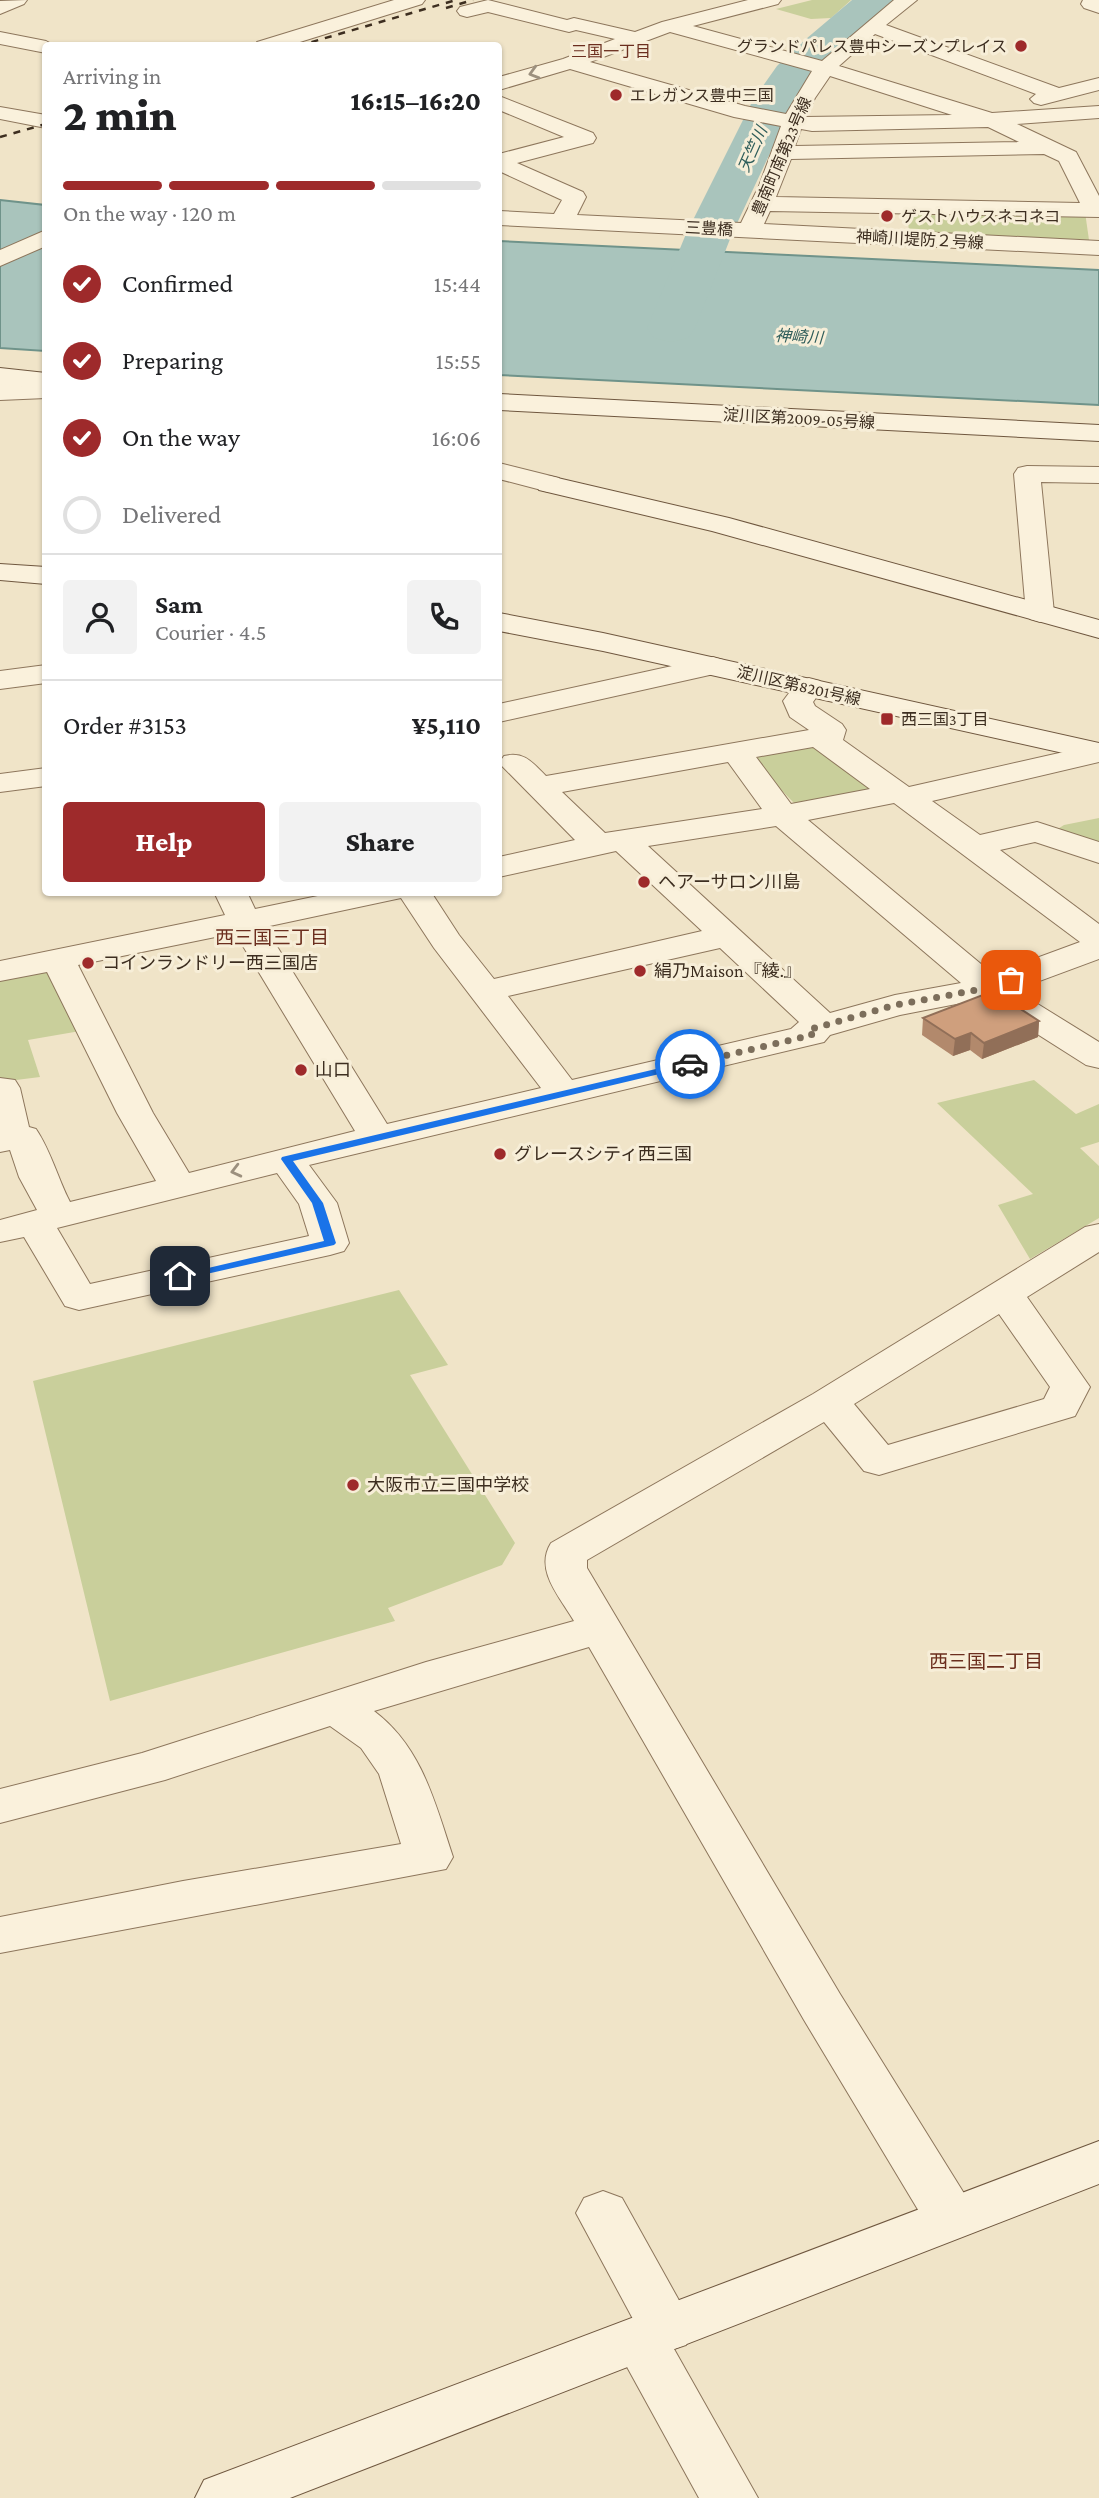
<!DOCTYPE html>
<html lang="en">
<head>
<meta charset="utf-8">
<style>
	:root { --surface:#fff; --page:#f2f2f2; --text:#202124; --muted:#757577; --line:#e0e0e0; --accent:#9e2a2b }
	body { margin:0; font-family:"Crimson Pro","Noto Sans JP",serif; background:var(--page); color:var(--text); height:100vh; display:flex; flex-direction:column; font-size:26px; white-space:nowrap }
	* { box-sizing:border-box; margin:0 }
	p { font-size:23px; color:var(--muted) }
	.icon { flex:none; width:38px; height:38px; fill:none; stroke:currentColor; stroke-width:2; stroke-linecap:round; stroke-linejoin:round }
	.map { position:relative; flex:1; overflow:hidden }
	.sheet { position:absolute; left:42px; top:42px; width:460px; height:854px; display:flex; flex-direction:column; background:var(--surface); border-radius:7px; box-shadow:0 2px 5px #0004 }
	.sheet>* { flex:none }
	.pin { position:absolute; display:grid; place-items:center; width:60px; height:60px; color:#fff; margin:-30px; border-radius:14px; box-shadow:0 4px 10px #0006 }
	.courier { position:absolute; display:grid; place-items:center; width:70px; height:70px; margin:-35px; border:5px solid #1a73e8; border-radius:50%; background:#fff; color:#222; box-shadow:0 2px 9px #0007 }
	.head em { font-style:normal; font-weight:800 }
	.head div { display:flex; flex-direction:column-reverse }
	.head { display:flex; align-items:center; justify-content:space-between; height:119px; padding:0 21px }
	h1 { font-size:46px; font-weight:800; line-height:52px }
	.bar { display:grid; grid-template-columns:repeat(4,1fr); gap:10px 7px; align-content:center; height:84px; padding:0 21px }
	.bar i { height:9px; border-radius:5px; background:var(--line) }
	.bar .current { background:var(--accent) }
	.bar p { grid-column:span 4 }
	.line { display:flex; align-items:center; gap:18px; padding:0 21px; border-top:2px solid var(--line) }
	.line div { flex:1 }
	.round { display:grid; place-items:center; flex:none; width:74px; height:74px; border-radius:7px; background:var(--page) }
	ol { padding:0 21px; list-style:none }
	li { display:flex; align-items:center; gap:21px; height:77px }
	li p { margin-inline-start:auto }
	li .icon { padding:7px; border-radius:50%; background:var(--accent); color:#fff; stroke-width:4 }
	li:last-child { color:var(--muted) }
	li i { width:38px; height:38px; border:4px solid var(--line); border-radius:50% }
	.button { display:flex; gap:14px; margin-top:auto; padding:14px 21px }
	.button a { flex:1; height:80px; border-radius:7px; background:var(--accent); color:#fff; font-size:28px; font-weight:800; line-height:80px; text-align:center }
	.button a+a { background:var(--page); color:var(--text) }
	.map>svg:first-child { display:block }
	.green { fill:#c9cf9b }
	.water { fill:#a9c4bc; stroke:#6f938a; stroke-width:2 }
	.lines { fill:none; stroke-linecap:round; stroke-linejoin:round }
	.river { fill:#a9c4bc; fill-rule:evenodd }
	.street-casing { stroke:#8d765c; stroke-width:2 }
	.secondary-casing { stroke:#6f573f; stroke-width:2 }
	.street { fill:#faf1dc; fill-rule:evenodd }
	.secondary { fill:#faf1dc; fill-rule:evenodd }
	.rail { stroke:#3d2e20; stroke-width:2.5; stroke-dasharray:7 7; stroke-linecap:butt }
	.wall { fill:#b2896c }
	.shaded-wall { fill:#916f58 }
	.building { fill:#cf9f7d; stroke:#916f58; stroke-width:2 }
	.oneway { stroke:#9c907e }
	.route { fill:#1a73e8 }
	.done { stroke:#7c6e5b; stroke-width:7; stroke-dasharray:0 12.6 }
	.poi-dot { fill:#9e2a2b; stroke:#f7eed8; stroke-width:2.5 }
	.labels { text-anchor:middle; stroke-width:6; stroke-linejoin:round; paint-order:stroke }
	.far-poi-label { font-size:16px; fill:#3d2e20; stroke:#f7eed8; text-anchor:start }
	.far-neighbourhood-label { font-size:16px; fill:#6b2e1e; stroke:#f7eed8 }
	.far-water-label { font-size:16px; font-style:italic; fill:#2f5d5a; stroke:#f7eed8 }
	.far-street-label { font-size:16px; fill:#3d2e20; stroke:#f7eed8 }
	.poi-label { font-size:18px; fill:#3d2e20; stroke:#f7eed8; text-anchor:start }
	.neighbourhood-label { font-size:19px; fill:#6b2e1e; stroke:#f7eed8 }
</style>
</head>
<body>
<div class="map">
<svg width="1099" height="2498" viewBox="0 0 1099 2498">
	<rect width="100%" height="100%" fill="#f0e4c8"/>
	<g class="green">
		<path d="M812 0H851L831 18 811 19 776 9Z"/>
		<path d="M907 210 1085 212 1089 240 909 232Z"/>
		<path d="M811 743 879 791 794 803 746 754Z"/>
		<path d="M1099 818V847L1053 832 1064 825Z"/>
		<path d="M54 967 86 1030 28 1040 40 1077 0 1082V978Z"/>
		<path d="M1034 1080 1076 1114 1099 1104V1142L1080 1148 1099 1166V1218L1030 1259 998 1205 1033 1194 937 1103Z"/>
		<path d="M399 1290 448 1365 410 1375 515 1543 502 1565 388 1608 395 1621 110 1701 33 1381Z"/>
	</g>
	<g class="water">
		<path d="M0 200 45 205V351L0 348Z"/>
		<path d="M499 241 1099 270V405L499 375Z"/>
	</g>
	<g class="lines">
		<path class="river" d="M852 0H894L889 8 821 66 795 100 732 234 695 328 688 338 671 342 654 338 647 328 686 234 753 100 777 66 793 50Z"/>
		<defs>
			<g id="street">
				<path d="M27 0 24 4 0 14V1Z"/>
				<path d="M394 0H425L422 4 287 46H254L257 42Z"/>
				<path d="M488 0 567 20 574 18 635 32 662 22 748 0H781L778 4 693 26 822 61 894 0H917L886 25 1059 88 1099 78V90L1041 105 1034 103 1030 99 1036 94 875 34 839 66 992 113 1099 106V118L1017 124 1076 152 1099 196V217L770 211 764 224 1099 241V255L499 225V211L554 214 562 200 499 171V154L564 137 499 110V96L593 133 596 138 593 143 517 163 583 192 586 197 577 215 741 223 759 186 781 126 734 117 570 69 499 90V77L563 59 615 39 576 30 569 32 488 12 467 17 460 15 457 11 460 7ZM670 32 812 71 786 114 745 106 590 62ZM830 76 952 115 805 117 815 98ZM988 127 1019 142 795 146 801 129 812 131ZM1044 154 1059 161 1080 203 776 197 791 159Z"/>
				<path d="M1083 0H1099V13L1084 8 1081 4Z"/>
				<path d="M0 32 46 41 55 46H46V53L0 44Z"/>
				<path d="M0 107 46 115V128L0 119Z"/>
				<path d="M46 230V246L0 266V250Z"/>
				<path d="M46 382V398L0 400V384Z"/>
				<path d="M499 463 559 478 562 484 559 490 549 492 499 479Z"/>
				<path d="M1027 466 1099 467V483L1041 482 1054 613 1050 619 1040 622 1030 619 1026 613 1014 474 1018 468Z"/>
				<path d="M713 657 723 660 728 666 723 672 499 722V704Z"/>
				<path d="M46 665V683L0 689V671Z"/>
				<path d="M809 678 820 681 824 687 813 702 815 706 842 724 846 730 843 740 909 787 1099 744V762L932 801 980 835 1037 822 1099 842V863L1035 842 1000 850 1099 924V959L1015 990 1099 1042V1068L1086 1065 982 999 900 1015 830 1035 824 1042 309 1165 337 1203 349 1243 344 1251 330 1255 79 1310 65 1306 24 1237 0 1242V1220L37 1210 19 1177 10 1150 0 1152V1078L15 1080 20 1088 29 1127 36 1129C51 1151 58 1179 70 1202L156 1181 117 1113 47 972 0 981V961L225 915 214 892H247L255 909 337 892H431L459 935 494 979 702 931 616 851 499 877V857L575 840 499 763 504 756C524 751 532 762 546 776L809 730 790 717 783 701 798 681ZM813 747 870 789 791 804 756 757ZM728 762 762 809 605 833 562 792ZM894 803 1080 942 993 974 808 820ZM776 826 961 983 895 995 830 1013 648 846ZM401 898 434 948 541 1088 387 1124 265 927ZM235 933 355 1131 189 1173 153 1113 78 965ZM720 948 799 1022 791 1029 572 1080 508 996ZM277 1173 299 1204 309 1236 90 1284 57 1228Z"/>
				<path d="M46 768V786L0 792V774Z"/>
				<path d="M1099 1224V1252L1027 1297 1090 1387 1075 1416 879 1475 864 1471 824 1422 587 1560V1568L840 1994 970 2203 978 2218 970 2233 951 2240 932 2233 804 2020 589 1647 374 1711C422 1747 435 1803 453 1857L446 1869 0 1953V1917L183 1881 401 1844 379 1774 361 1748 330 1726 165 1780 0 1823V1789L142 1753 426 1662 574 1621C560 1597 534 1570 551 1543L813 1394 1085 1227ZM999 1314 1050 1387 1044 1399 888 1445 854 1404Z"/>
				<path d="M603 2191 622 2198 686 2313 694 2329 686 2345 674 2349 758 2498H699L621 2356 612 2340 621 2324 633 2319 576 2213 584 2198Z"/>
			</g>
			<g id="secondary">
				<path d="M0 368 46 373V389L0 384Z"/>
				<path d="M499 394 1099 425V441L499 410Z"/>
				<path d="M549 476 729 518 1099 620V638L712 531 539 490 536 484 539 478Z"/>
				<path d="M0 564 46 567V584L0 580Z"/>
				<path d="M499 613 603 633 1099 743V761L603 651 499 631Z"/>
				<path d="M1099 2141V2184L290 2498H195L204 2480Z"/>
			</g>
		</defs>
		<use href="#street" class="street-casing"/>
		<use href="#secondary" class="secondary-casing"/>
		<use href="#street" class="street"/>
		<use href="#secondary" class="secondary"/>
		<g class="rail">
			<path d="M446 8 473 0"/>
			<path d="M298 46 456 0"/>
			<path d="M0 137 46 124"/>
		</g>
	</g>
	<path class="wall" d="M923 1018 1039 1021 1038 1037 982 1059 970 1050 953 1056 922 1035Z"/>
	<g class="shaded-wall">
		<path d="M1039 1021 1038 1037 982 1059 984 1043Z"/>
		<path d="M971 1033 970 1050 953 1056 955 1039Z"/>
	</g>
	<path class="building" d="M993 991 1039 1021 984 1043 971 1033 955 1039 923 1018Z"/>
	<defs><path id="oneway-chevron" d="M-2-3.5L2.5 0L-2 3.5" fill="none" stroke-width="1.6" stroke-linecap="round" stroke-linejoin="round" transform="scale(1.75)"/></defs>
	<g class="oneway">
		<use href="#oneway-chevron" transform="translate(534 73) rotate(164)"/>
		<use href="#oneway-chevron" transform="translate(236 1171) rotate(166)"/>
	</g>
	<path class="route" d="M690 1061 693 1062V1066L293 1161 323 1203 336 1243 334 1245 180 1280 174 1276 324 1241 312 1203 281 1159 282 1157Z"/>
	<g class="lines">
		<path class="done" d="M690 1064 812 1035 808 1030 895 1005 988 988 1011 980"/>
	</g>
	<g class="poi-dot">
		<circle cx="1021" cy="46" r="7"/>
		<circle cx="616" cy="95" r="7"/>
		<circle cx="887" cy="216" r="7"/>
		<rect x="880" y="712" width="14" height="14" rx="3.5"/>
		<circle cx="644" cy="882" r="7"/>
		<circle cx="88" cy="963" r="7"/>
		<circle cx="640" cy="971" r="7"/>
		<circle cx="301" cy="1070" r="7"/>
		<circle cx="500" cy="1154" r="7"/>
		<circle cx="353" cy="1485" r="7"/>
	</g>
	<g class="labels">
		<g class="far-poi-label">
			<text x="1007" y="52" text-anchor="end">グランドパレス豊中シーズンプレイス</text>
			<text x="630" y="101">エレガンス豊中三国</text>
			<text x="901" y="222">ゲストハウスネコネコ</text>
			<text x="901" y="725">西三国3丁目</text>
		</g>
		<g class="far-neighbourhood-label">
			<text x="611" y="57">三国一丁目</text>
		</g>
		<g class="far-water-label">
			<text transform="translate(752 149) rotate(-66)" y="6">天竺川</text>
			<text transform="translate(799 336) rotate(3)" y="6">神崎川</text>
		</g>
		<g class="far-street-label">
			<text transform="translate(781 156) rotate(-67)" y="6">豊南町南第23号線</text>
			<text transform="translate(709 228) rotate(3)" y="6">三豊橋</text>
			<text transform="translate(920 239) rotate(3)" y="6">神崎川堤防２号線</text>
			<text transform="translate(799 418) rotate(3)" y="6">淀川区第2009-05号線</text>
			<text transform="translate(799 685) rotate(13)" y="6">淀川区第8201号線</text>
		</g>
		<g class="poi-label">
			<text x="658" y="888">ヘアーサロン川島</text>
			<text x="102" y="969">コインランドリー西三国店</text>
			<text x="654" y="977">絹乃Maison『綾.』</text>
			<text x="315" y="1076">山口</text>
			<text x="514" y="1160">グレースシティ西三国</text>
			<text x="367" y="1491">大阪市立三国中学校</text>
		</g>
		<g class="neighbourhood-label">
			<text x="272" y="944">西三国三丁目</text>
			<text x="986" y="1668">西三国二丁目</text>
		</g>
	</g>
</svg>
<div class="pin" style="left:1011px;top:980px;background:#ea580c"><svg class="icon" aria-label="bag" viewBox="0 0 24 24"><path d="M5 8h14l-1 12H6zM9 8a3 3 0 0 1 6 0"/></svg></div>
<div class="pin" style="left:180px;top:1276px;background:#1f2937"><svg class="icon" aria-label="home" viewBox="0 0 24 24"><path d="M3 11l9-7 9 7M6 9v11h12V9"/></svg></div>
<div class="courier" style="left:690px;top:1064px"><svg class="icon" aria-label="car" viewBox="0 0 24 24"><path d="M5 17H2v-5l4-1 3-4h7l3 4 3 1v5h-3M9 17h6M6 11h13"/><circle cx="7" cy="17" r="2"/><circle cx="17" cy="17" r="2"/></svg></div>
<section class="sheet">
<div class="head"><div><h1>2 min</h1><p>Arriving in</p></div><em>16:15–16:20</em></div>
<div class="bar"><i class="current"></i><i class="current"></i><i class="current"></i><i></i><p>On the way · 120 m</p></div>
<ol>
<li><svg class="icon" aria-label="check" viewBox="0 0 24 24"><path d="M5 12l5 5 9-10"/></svg>Confirmed<p>15:44</p></li>
<li><svg class="icon" aria-label="check" viewBox="0 0 24 24"><path d="M5 12l5 5 9-10"/></svg>Preparing<p>15:55</p></li>
<li><svg class="icon" aria-label="check" viewBox="0 0 24 24"><path d="M5 12l5 5 9-10"/></svg>On the way<p>16:06</p></li>
<li><i></i>Delivered</li>
</ol>
<div class="line" style="height:126px"><a class="round"><svg class="icon" aria-label="person" viewBox="0 0 24 24"><circle cx="12" cy="8" r="4"/><path d="M4 21q1-7 8-7t8 7"/></svg></a><div><b>Sam</b><p>Courier · 4.5</p></div><a class="round"><svg class="icon" aria-label="phone" viewBox="0 0 24 24"><path d="M5 4h4l2 5-3 2q2 4 5 5l2-3 5 2v4C11 20 4 13 5 4z"/></svg></a></div>
<div class="line" style="height:91px"><div>Order #3153</div><b>¥5,110</b></div>
<div class="button"><a>Help</a><a>Share</a></div>
</section>
</div>
</body>
</html>
